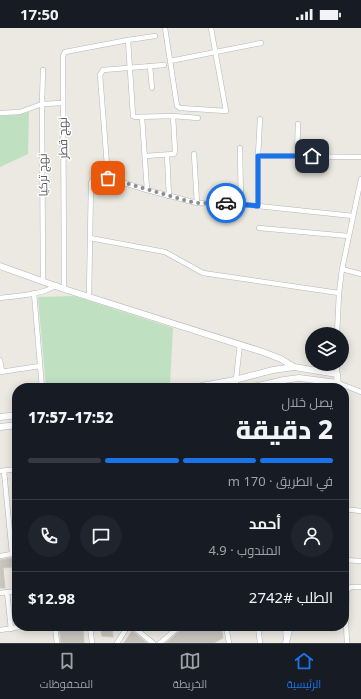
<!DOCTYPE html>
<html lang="ar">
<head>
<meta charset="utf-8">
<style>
	:root { --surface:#171b24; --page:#20242c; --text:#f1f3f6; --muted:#9ea1a6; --line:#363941; --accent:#1a73e8 }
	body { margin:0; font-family:"Noto Sans",Cairo,sans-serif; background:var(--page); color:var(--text); direction:rtl; height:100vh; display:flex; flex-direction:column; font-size:15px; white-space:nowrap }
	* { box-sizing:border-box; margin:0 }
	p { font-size:13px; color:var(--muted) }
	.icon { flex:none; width:22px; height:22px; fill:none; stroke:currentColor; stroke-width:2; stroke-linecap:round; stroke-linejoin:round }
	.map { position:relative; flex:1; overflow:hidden; direction:ltr }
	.details { position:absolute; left:12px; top:355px; width:337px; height:248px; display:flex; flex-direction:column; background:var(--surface); border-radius:16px; box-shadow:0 2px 10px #0003; direction:rtl }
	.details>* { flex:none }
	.tools { position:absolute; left:305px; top:299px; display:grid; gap:8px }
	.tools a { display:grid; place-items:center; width:44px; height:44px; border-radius:50%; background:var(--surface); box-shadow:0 2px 10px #0003; font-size:20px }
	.pin { position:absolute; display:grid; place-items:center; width:34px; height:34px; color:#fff; margin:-17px; border-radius:8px; box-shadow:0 2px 6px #0006 }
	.courier { position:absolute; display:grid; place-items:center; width:40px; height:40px; margin:-20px; border:3px solid #1a73e8; border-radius:50%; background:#fff; color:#222; box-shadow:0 1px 5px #0007 }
	.overview em { font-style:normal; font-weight:800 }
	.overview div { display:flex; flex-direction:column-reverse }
	.overview { display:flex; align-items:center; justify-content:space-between; height:68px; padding:0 16px }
	h1 { font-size:26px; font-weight:800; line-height:30px }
	.bar { display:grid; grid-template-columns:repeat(4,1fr); gap:6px 4px; align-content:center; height:48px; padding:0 16px }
	.bar i { height:5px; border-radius:3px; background:var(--line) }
	.bar .active { background:var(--accent) }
	.bar p { grid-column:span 4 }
	.line { display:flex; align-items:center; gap:10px; padding:0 16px; border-top:1px solid var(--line) }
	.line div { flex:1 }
	.round { display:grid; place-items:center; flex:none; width:42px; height:42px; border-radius:21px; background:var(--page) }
	.status { display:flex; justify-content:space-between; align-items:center; height:28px; padding:0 20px; background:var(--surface); direction:ltr }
	.status svg { height:11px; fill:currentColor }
	.dock { display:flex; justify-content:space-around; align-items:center; height:56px; border-top:1px solid var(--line); background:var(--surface); font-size:11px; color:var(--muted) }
	.dock a { display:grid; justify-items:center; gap:2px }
	.dock .active { color:var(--accent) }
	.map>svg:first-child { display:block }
	.green { fill:#c0e1c1 }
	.building { fill:#c7c4be; stroke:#cfcbc0 }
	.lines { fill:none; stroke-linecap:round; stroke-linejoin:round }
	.street-casing { stroke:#b4b6bb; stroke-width:5.5 }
	.secondary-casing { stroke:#b3b5ba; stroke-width:7 }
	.street { stroke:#fff; stroke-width:4.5 }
	.secondary { stroke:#fff; stroke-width:6 }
	.done { stroke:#8d8d8e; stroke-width:4; stroke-dasharray:0 7.2 }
	.route { stroke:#1a73e8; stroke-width:5 }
	.labels { text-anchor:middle; stroke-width:3; stroke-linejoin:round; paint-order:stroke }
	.street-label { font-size:12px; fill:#5a5c61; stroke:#fff }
</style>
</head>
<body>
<div class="status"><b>17:50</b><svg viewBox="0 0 49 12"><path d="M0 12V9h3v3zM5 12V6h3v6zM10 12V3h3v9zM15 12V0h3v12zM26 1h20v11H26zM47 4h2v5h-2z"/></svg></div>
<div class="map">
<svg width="361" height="615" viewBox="0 0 361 615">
	<rect width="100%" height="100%" fill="#ebe9e1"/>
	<g class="green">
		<path d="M29 84 28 126 0 139V88L18 87Z"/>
		<path d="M74 268 173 300 170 356 146 360H46L38 269Z"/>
	</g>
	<g class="building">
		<path d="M13 445H17V460H14Z"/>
		<path d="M17 529V559L14 560 12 539 3 540 5 560H0V532Z"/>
		<path d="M17 575V596H15L12 576Z"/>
		<path d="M59 598H83L84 615H61Z"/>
		<path d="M100 598H112L113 609 102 608Z"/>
		<path d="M184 598H221L223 610 214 615H166L182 601Z"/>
		<path d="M132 603 147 615H124Z"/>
	</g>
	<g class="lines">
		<defs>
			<g id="street">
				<path d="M165 0 177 78 180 80 226 83 211 0"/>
				<path d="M170 33 261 15"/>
				<path d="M150 38 152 60"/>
				<path d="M43 42 42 76 43 253"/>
				<path d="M0 85 20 84 42 76 63 75"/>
				<path d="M173 88 198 90"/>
				<path d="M142 89 147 162"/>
				<path d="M240 120 241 176"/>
				<path d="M194 126 197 175"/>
				<path d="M167 127 169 168"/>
				<path d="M145 128 174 126 175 123 173 88 135 89 133 88 128 12 155 8"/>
				<path d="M258 128 260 91"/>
				<path d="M297 128 298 96"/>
				<path d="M108 150 100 47 103 42 164 37"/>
				<path d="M258 178V128L361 129"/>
				<path d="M259 200 348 208"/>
				<path d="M90 210 165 224 203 245 339 265"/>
				<path d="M342 241 361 246"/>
				<path d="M64 261 63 28 65 24 128 12"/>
				<path d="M34 265 42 360"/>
				<path d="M89 269 91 155 94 149 98 148 108 150 147 162 197 175H222L258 178 353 188"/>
				<path d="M0 270C15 268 44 267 56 257"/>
				<path d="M337 306 339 265 342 241 361 151"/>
				<path d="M0 332 2 343"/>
				<path d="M337 336V346"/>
				<path d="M0 344 40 338"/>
				<path d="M338 355 361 364"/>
				<path d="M235 360 240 316"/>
				<path d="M0 443 17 441"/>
				<path d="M4 443 12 526"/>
				<path d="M344 481 361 483"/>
				<path d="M0 528 17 525"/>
				<path d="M344 532 361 533"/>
				<path d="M7 564 11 601"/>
				<path d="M0 565 17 563"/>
				<path d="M55 598 57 615"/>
				<path d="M90 598 92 615"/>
				<path d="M132 598 153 615"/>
				<path d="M226 598 229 615"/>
				<path d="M258 598 260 615"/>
				<path d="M285 598 286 610"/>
				<path d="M0 602 26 598"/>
				<path d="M117 615 128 598"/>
				<path d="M160 615 180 598"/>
				<path d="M347 615 346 595 347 562 351 559H361"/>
			</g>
			<g id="secondary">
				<path d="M0 238 64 261 263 324 281 331 294 339"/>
				<path d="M191 360 235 352 273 342 294 339 337 346 338 360"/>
				<path d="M249 360 284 352 299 350 338 355"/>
				<path d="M0 389 17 387"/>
				<path d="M0 399 17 397"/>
				<path d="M286 615 290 598"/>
			</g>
		</defs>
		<use href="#street" class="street-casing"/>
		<use href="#secondary" class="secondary-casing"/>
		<use href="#street" class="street"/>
		<use href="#secondary" class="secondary"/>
	</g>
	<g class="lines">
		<path class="done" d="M108 150 188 173 197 175H226"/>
		<path class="route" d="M226 175 258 178V128H312"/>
	</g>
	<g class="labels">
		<g class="street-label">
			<text transform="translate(63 110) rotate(-91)" y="4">نهج قطر</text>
			<text transform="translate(43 147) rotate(-91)" y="4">نهج تركيا</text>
		</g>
	</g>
</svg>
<div class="tools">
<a><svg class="icon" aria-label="layers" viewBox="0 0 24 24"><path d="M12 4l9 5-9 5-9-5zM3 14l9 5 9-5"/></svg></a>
</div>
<div class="pin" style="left:108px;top:150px;background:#ea580c"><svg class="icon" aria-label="bag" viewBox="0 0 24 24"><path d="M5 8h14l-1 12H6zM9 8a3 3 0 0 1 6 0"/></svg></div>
<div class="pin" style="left:312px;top:128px;background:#1f2937"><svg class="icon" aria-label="home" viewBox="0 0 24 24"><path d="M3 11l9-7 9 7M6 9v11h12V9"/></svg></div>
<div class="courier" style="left:226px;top:175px"><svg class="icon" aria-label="car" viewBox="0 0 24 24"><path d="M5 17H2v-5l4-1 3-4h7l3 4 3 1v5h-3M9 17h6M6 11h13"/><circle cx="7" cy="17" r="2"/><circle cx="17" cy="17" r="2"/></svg></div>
<section class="details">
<div class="overview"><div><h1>2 دقيقة</h1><p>يصل خلال</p></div><em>17:52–17:57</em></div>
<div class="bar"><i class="active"></i><i class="active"></i><i class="active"></i><i></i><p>في الطريق · 170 m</p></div>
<div class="line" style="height:72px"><a class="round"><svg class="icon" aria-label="person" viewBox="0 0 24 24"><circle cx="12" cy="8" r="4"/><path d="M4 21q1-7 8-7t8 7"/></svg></a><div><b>أحمد</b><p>المندوب · 4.9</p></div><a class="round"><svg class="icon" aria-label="chat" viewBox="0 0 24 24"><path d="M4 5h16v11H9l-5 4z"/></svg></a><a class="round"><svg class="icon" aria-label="phone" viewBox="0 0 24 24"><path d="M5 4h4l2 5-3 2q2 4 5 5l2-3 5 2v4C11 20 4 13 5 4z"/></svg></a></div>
<div class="line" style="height:52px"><div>الطلب #2742</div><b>$12.98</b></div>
</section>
</div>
<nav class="dock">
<a class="active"><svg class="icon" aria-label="home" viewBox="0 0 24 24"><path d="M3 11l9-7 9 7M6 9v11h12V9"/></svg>الرئيسية</a>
<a><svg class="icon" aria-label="map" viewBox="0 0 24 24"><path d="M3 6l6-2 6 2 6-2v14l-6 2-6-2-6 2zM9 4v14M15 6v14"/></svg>الخريطة</a>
<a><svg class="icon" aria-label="saved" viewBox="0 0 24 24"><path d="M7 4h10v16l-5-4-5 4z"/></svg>المحفوظات</a>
</nav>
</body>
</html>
